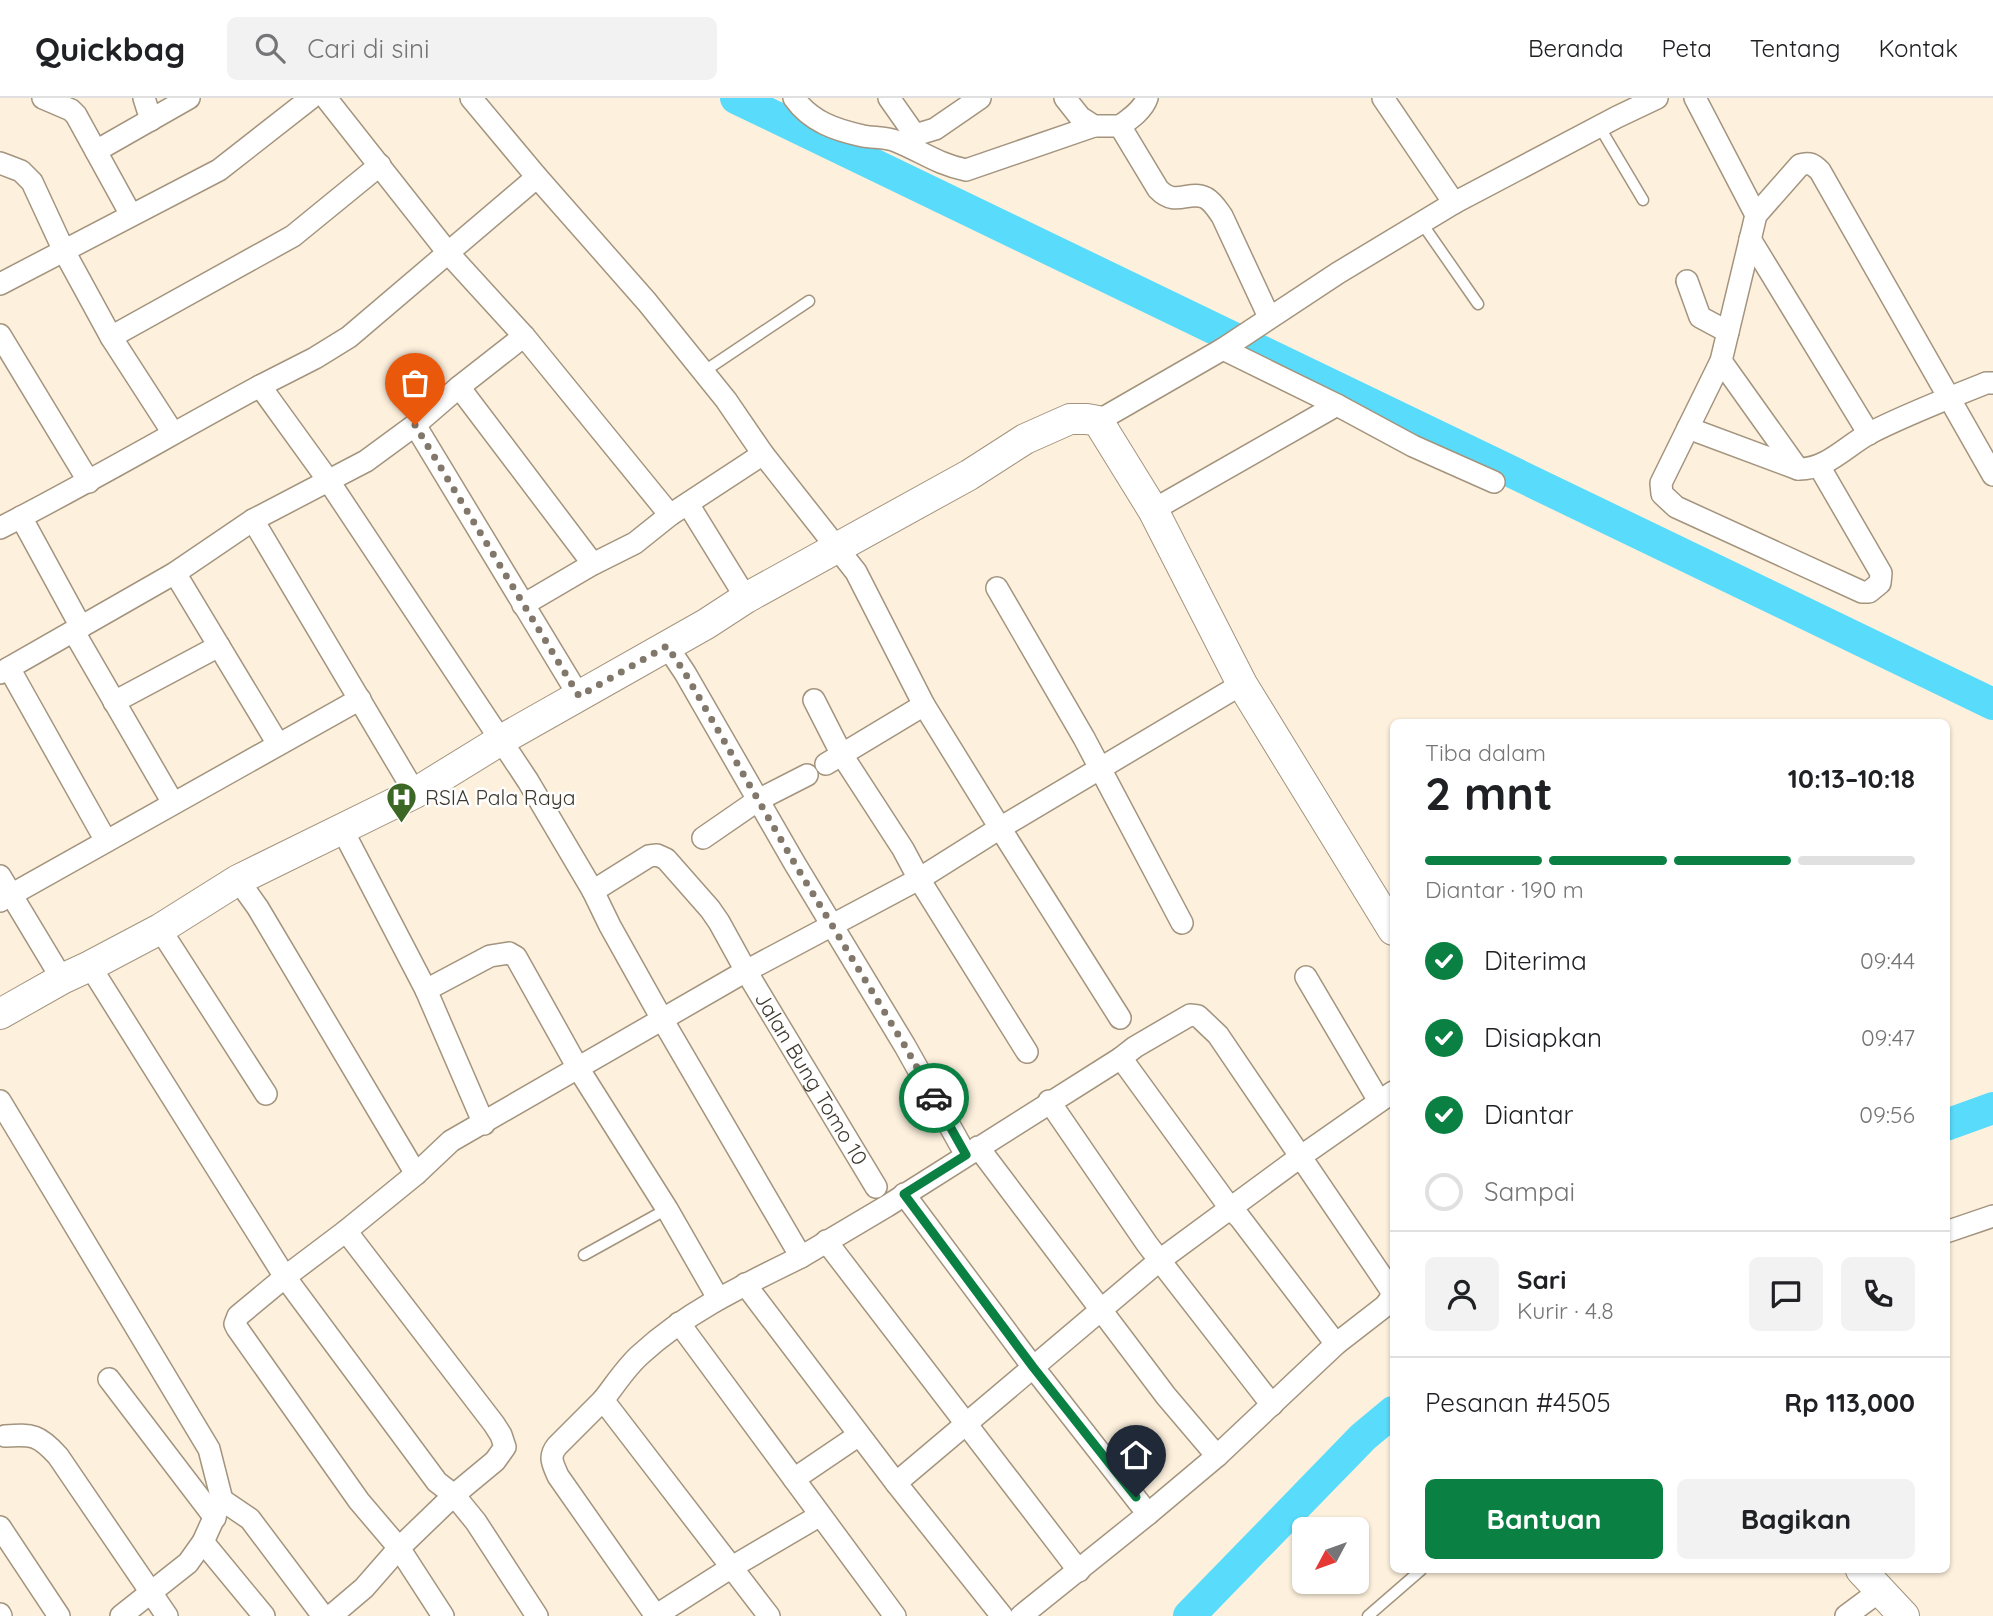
<!DOCTYPE html>
<html lang="id">
<head>
<meta charset="utf-8">
<style>
	:root { --surface:#fff; --page:#f2f2f2; --text:#202124; --muted:#757577; --line:#e0e0e0; --accent:#0b8043 }
	body { margin:0; font-family:Quicksand,sans-serif; background:var(--page); color:var(--text); height:100vh; display:flex; flex-direction:column; font-size:26px; white-space:nowrap }
	* { box-sizing:border-box; margin:0 }
	p { font-size:23px; color:var(--muted) }
	.icon { flex:none; width:38px; height:38px; fill:none; stroke:currentColor; stroke-width:2; stroke-linecap:round; stroke-linejoin:round }
	.map { position:relative; flex:1; overflow:hidden }
	.drawer { position:absolute; left:1390px; top:621px; width:560px; height:854px; display:flex; flex-direction:column; background:var(--surface); border-radius:10px; box-shadow:0 2px 5px #0004 }
	.drawer>* { flex:none }
	.needle { width:46px; rotate:229deg }
	.tools { position:absolute; left:1292px; top:1419px; display:grid; gap:14px }
	.tools a { display:grid; place-items:center; width:77px; height:77px; border-radius:10px; background:var(--surface); box-shadow:0 2px 5px #0004; font-size:35px }
	.pin { position:absolute; display:grid; place-items:center; width:60px; height:60px; color:#fff; margin:-72px -30px; border-radius:50% 50% 50% 0; rotate:-45deg; box-shadow:0 0 7px #0007 }
	.pin .icon { rotate:45deg }
	.courier { position:absolute; display:grid; place-items:center; width:70px; height:70px; margin:-35px; border:5px solid #0b8043; border-radius:50%; background:#fff; color:#222; box-shadow:0 2px 9px #0007 }
	.head em { font-style:normal; font-weight:800 }
	.head div { display:flex; flex-direction:column-reverse }
	.head { display:flex; align-items:center; justify-content:space-between; height:119px; padding:0 35px }
	h1 { font-size:46px; font-weight:800; line-height:52px }
	.bar { display:grid; grid-template-columns:repeat(4,1fr); gap:10px 7px; align-content:center; height:84px; padding:0 35px }
	.bar i { height:9px; border-radius:5px; background:var(--line) }
	.bar .current { background:var(--accent) }
	.bar p { grid-column:span 4 }
	.line { display:flex; align-items:center; gap:18px; padding:0 35px; border-top:2px solid var(--line) }
	.line div { flex:1 }
	.round { display:grid; place-items:center; flex:none; width:74px; height:74px; border-radius:10px; background:var(--page) }
	ol { padding:0 35px; list-style:none }
	li { display:flex; align-items:center; gap:21px; height:77px }
	li p { margin-inline-start:auto }
	li .icon { padding:7px; border-radius:50%; background:var(--accent); color:#fff; stroke-width:4 }
	li:last-child { color:var(--muted) }
	li i { width:38px; height:38px; border:4px solid var(--line); border-radius:50% }
	.primary-button { display:flex; gap:14px; margin-top:auto; padding:14px 35px }
	.primary-button a { flex:1; height:80px; border-radius:10px; background:var(--accent); color:#fff; font-size:28px; font-weight:800; line-height:80px; text-align:center }
	.primary-button a+a { background:var(--page); color:var(--text) }
	header { display:flex; align-items:center; gap:42px; box-sizing:border-box; height:98px; padding:0 35px; background:var(--surface); border-bottom:2px solid var(--line) }
	header strong { font-size:33px }
	nav { display:flex; gap:38px; margin-inline-start:auto; font-size:24px }
	.search { width:490px; height:63px; background:var(--page); display:flex; align-items:center; gap:18px; box-sizing:border-box; padding:0 24px; border-radius:10px; color:var(--muted); font-size:26px }
	.map>svg:first-child { display:block }
	.lines { fill:none; stroke-linecap:round; stroke-linejoin:round }
	.river { stroke:#59dcfb; stroke-width:32 }
	.lane-casing { stroke:#a3947e; stroke-width:13 }
	.street-casing { stroke:#a3947e; stroke-width:24 }
	.secondary-casing { stroke:#a3947e; stroke-width:32 }
	.lane { stroke:#fff; stroke-width:10 }
	.street { stroke:#fff; stroke-width:21 }
	.secondary { stroke:#fff; stroke-width:30 }
	.done { stroke:#81786b; stroke-width:7; stroke-dasharray:0 12.6 }
	.route { stroke:#0b8043; stroke-width:9 }
	.labels { text-anchor:middle; stroke-width:5; stroke-linejoin:round; paint-order:stroke }
	.poi-label { font-size:21px; fill:#3e382e; stroke:#fff; text-anchor:start }
	.street-label { font-size:21px; fill:#3e382e; stroke:#fff }
</style>
</head>
<body>
<header>
<strong>Quickbag</strong>
<div class="search"><svg class="icon" aria-label="search" viewBox="0 0 24 24"><circle cx="10" cy="10" r="6"/><path d="M15 15l6 6"/></svg>Cari di sini</div>
<nav><a>Beranda</a><a>Peta</a><a>Tentang</a><a>Kontak</a></nav>
</header>
<div class="map">
<svg width="1993" height="1518" viewBox="0 0 1993 1518">
	<rect width="100%" height="100%" fill="#fdf0dd"/>
	<g class="lines">
		<g class="river">
			<path d="M736 0 1993 606"/>
			<path d="M1946 1027 1993 1010"/>
			<path d="M1189 1518 1363 1339 1393 1314"/>
		</g>
		<defs>
			<g id="lane">
				<path d="M1599 28 1643 102"/>
				<path d="M1421 124 1478 206"/>
				<path d="M703 274 809 203"/>
				<path d="M584 1157 667 1111"/>
				<path d="M1368 1518 1421 1472"/>
			</g>
			<g id="street">
				<path d="M43 0 71 12 76 17 131 117"/>
				<path d="M144 0 151 22"/>
				<path d="M326 0 449 156 524 238 670 417"/>
				<path d="M794 0C811 24 836 32 863 38 874 40 886 39 896 43 921 53 937 66 966 72L1094 28"/>
				<path d="M889 0 915 37 935 31 980 0"/>
				<path d="M1065 0 1080 19 1094 28H1120L1158 91C1176 110 1189 91 1206 100 1213 104 1217 111 1222 118L1269 219"/>
				<path d="M1383 0 1454 105"/>
				<path d="M1695 0 1756 117"/>
				<path d="M1120 28C1130 21 1143 12 1147 0"/>
				<path d="M96 53 189 0"/>
				<path d="M0 65 21 73 32 84 64 153 111 239 173 335"/>
				<path d="M537 79 349 239 315 260 260 288 328 382 528 683 593 793 610 828 662 921 801 1159C744 1187 688 1213 641 1256 626 1269 615 1287 603 1302L769 1518"/>
				<path d="M1750 141 1869 336"/>
				<path d="M1687 183 1700 219 1728 234"/>
				<path d="M0 186 219 72 311 0"/>
				<path d="M0 237 89 384"/>
				<path d="M111 239 293 138 380 67"/>
				<path d="M1223 251 1337 307 1413 348 1494 384"/>
				<path d="M1721 263 1798 371"/>
				<path d="M459 289 593 466"/>
				<path d="M1098 323 1223 251 1338 175 1454 105 1617 19 1657 0"/>
				<path d="M415 327 579 598"/>
				<path d="M1688 330 1798 371C1826 372 1846 348 1870 335 1907 316 1947 301 1986 285H1993"/>
				<path d="M1819 368 1881 475 1880 485 1869 494H1862L1676 409 1662 396 1661 385 1721 263 1756 117 1800 67C1809 64 1813 66 1820 73L1993 377"/>
				<path d="M688 406 746 500"/>
				<path d="M1153 412 1337 307"/>
				<path d="M21 419 81 529"/>
				<path d="M253 422 415 695"/>
				<path d="M0 430C88 385 173 335 260 288"/>
				<path d="M175 475 278 646"/>
				<path d="M997 490 1084 640 1182 825"/>
				<path d="M523 507 593 466 635 445 670 417 763 356"/>
				<path d="M74 534 173 705"/>
				<path d="M667 548 685 575 795 766 905 948 966 1057"/>
				<path d="M9 570 106 743"/>
				<path d="M0 575 175 475 253 422 366 363 415 327 459 289 524 238"/>
				<path d="M814 602 842 657 903 751 919 781 1027 954"/>
				<path d="M114 604 219 548"/>
				<path d="M826 666 924 607"/>
				<path d="M342 731 426 892 484 1026"/>
				<path d="M703 740 758 702 807 677"/>
				<path d="M0 778 62 881"/>
				<path d="M238 782 258 810 416 1076"/>
				<path id="s1" d="M593 793 649 758 657 757 666 761 710 811 719 824 746 873 876 1089"/>
				<path d="M0 803 360 601"/>
				<path d="M160 831 266 996"/>
				<path d="M90 868 285 1179 437 1384 454 1397 476 1424 537 1518"/>
				<path d="M1306 879 1379 1003"/>
				<path d="M426 892 490 858 509 855 516 859 578 970 667 1111 718 1200"/>
				<path d="M1120 920 1000 730 1242 586"/>
				<path d="M1121 960 1230 1110 1240 1120 1336 1246"/>
				<path d="M0 1003 209 1351 222 1402 203 1444 188 1465 121 1518"/>
				<path d="M1049 1003 1147 1146 1272 1307"/>
				<path d="M904 1096 1033 1269 1148 1416"/>
				<path d="M1946 1134 1993 1118"/>
				<path d="M826 1143 1079 1473"/>
				<path d="M801 1159 887 1108 1121 960 1135 949 1190 917 1198 918 1218 937 1391 1192V1200L1385 1208 1336 1246 1217 1358 1166 1298 978 1049"/>
				<path d="M745 1186 896 1385 1002 1518"/>
				<path d="M679 1225 895 1518"/>
				<path d="M109 1281 215 1420"/>
				<path d="M603 1302 557 1348C548 1359 553 1366 558 1378L656 1518"/>
				<path d="M5 1338C33 1336 39 1337 58 1358L167 1518"/>
				<path d="M794 1381 859 1337"/>
				<path d="M896 1385 1160 1162 1300 1059 1393 994"/>
				<path d="M222 1402 250 1421 323 1518"/>
				<path d="M0 1429 59 1518"/>
				<path d="M203 1444 264 1518"/>
				<path d="M0 1516 1 1518"/>
				<path d="M331 1518 364 1490 399 1450 454 1397 495 1363 505 1349 501 1337 494 1326 346 1133"/>
				<path d="M443 1518 399 1450 359 1403 237 1230 235 1226 238 1218 285 1179 346 1133 416 1076 451 1043 746 873 919 781 1000 730 924 607 856 474 763 356 726 302 647 204 537 79 471 0"/>
				<path d="M655 1518 732 1469 819 1418"/>
				<path d="M1021 1518 1148 1416 1217 1358"/>
				<path d="M1846 1518 1881 1492"/>
			</g>
			<g id="secondary">
				<path d="M0 916 62 881 90 868 160 831 238 782 415 695 501 642 706 526 746 500 969 377 1025 341 1070 321H1087L1098 323 1153 412 1242 586 1393 832"/>
				<path d="M1861 1472 1904 1518"/>
			</g>
		</defs>
		<use href="#lane" class="lane-casing"/>
		<use href="#street" class="street-casing"/>
		<use href="#secondary" class="secondary-casing"/>
		<use href="#lane" class="lane"/>
		<use href="#street" class="street"/>
		<use href="#secondary" class="secondary"/>
	</g>
	<g class="lines">
		<path class="done" d="M415 327 579 598 667 548 685 575 795 766 905 948 934 1000"/>
		<path class="route" d="M934 1000 966 1057 904 1096 1033 1269 1136 1399"/>
	</g>
	<defs>
		<symbol id="hospital-pin" viewBox="-11 -11 22 30"><path d="M0 17L-7.5 6A9.5 9.5 0 1 1 7.5 6Z" fill="#3c6724" stroke="#fff"/><path d="M-5-5h3v3.5h4V-5h3V5h-3V1.5h-4V5h-3Z" fill="#fff"/></symbol>
	</defs>
	<g fill-rule="evenodd">
		<use href="#hospital-pin" x="384" y="682" width="35" height="47"/>
	</g>
	<g class="labels">
		<g class="poi-label">
			<text x="425" y="707">RSIA Pala Raya</text>
		</g>
		<g class="street-label">
			<text dy="7" stroke="none"><textPath href="#s1" startOffset="348">Jalan Bung Tomo 10</textPath></text>
		</g>
	</g>
</svg>
<div class="tools">
<a><svg class="needle" viewBox="-14 -14 28 28"><path d="M0-13l5 13h-10z" fill="#e53935"/><path d="M0 13l5-13h-10z" fill="#757577"/></svg></a>
</div>
<div class="pin" style="left:415px;top:327px;background:#ea580c"><svg class="icon" aria-label="bag" viewBox="0 0 24 24"><path d="M5 8h14l-1 12H6zM9 8a3 3 0 0 1 6 0"/></svg></div>
<div class="pin" style="left:1136px;top:1399px;background:#1f2937"><svg class="icon" aria-label="home" viewBox="0 0 24 24"><path d="M3 11l9-7 9 7M6 9v11h12V9"/></svg></div>
<div class="courier" style="left:934px;top:1000px"><svg class="icon" aria-label="car" viewBox="0 0 24 24"><path d="M5 17H2v-5l4-1 3-4h7l3 4 3 1v5h-3M9 17h6M6 11h13"/><circle cx="7" cy="17" r="2"/><circle cx="17" cy="17" r="2"/></svg></div>
<section class="drawer">
<div class="head"><div><h1>2 mnt</h1><p>Tiba dalam</p></div><em>10:13–10:18</em></div>
<div class="bar"><i class="current"></i><i class="current"></i><i class="current"></i><i></i><p>Diantar · 190 m</p></div>
<ol>
<li><svg class="icon" aria-label="check" viewBox="0 0 24 24"><path d="M5 12l5 5 9-10"/></svg>Diterima<p>09:44</p></li>
<li><svg class="icon" aria-label="check" viewBox="0 0 24 24"><path d="M5 12l5 5 9-10"/></svg>Disiapkan<p>09:47</p></li>
<li><svg class="icon" aria-label="check" viewBox="0 0 24 24"><path d="M5 12l5 5 9-10"/></svg>Diantar<p>09:56</p></li>
<li><i></i>Sampai</li>
</ol>
<div class="line" style="height:126px"><a class="round"><svg class="icon" aria-label="person" viewBox="0 0 24 24"><circle cx="12" cy="8" r="4"/><path d="M4 21q1-7 8-7t8 7"/></svg></a><div><b>Sari</b><p>Kurir · 4.8</p></div><a class="round"><svg class="icon" aria-label="chat" viewBox="0 0 24 24"><path d="M4 5h16v11H9l-5 4z"/></svg></a><a class="round"><svg class="icon" aria-label="phone" viewBox="0 0 24 24"><path d="M5 4h4l2 5-3 2q2 4 5 5l2-3 5 2v4C11 20 4 13 5 4z"/></svg></a></div>
<div class="line" style="height:91px"><div>Pesanan #4505</div><b>Rp 113,000</b></div>
<div class="primary-button"><a>Bantuan</a><a>Bagikan</a></div>
</section>
</div>
</body>
</html>
